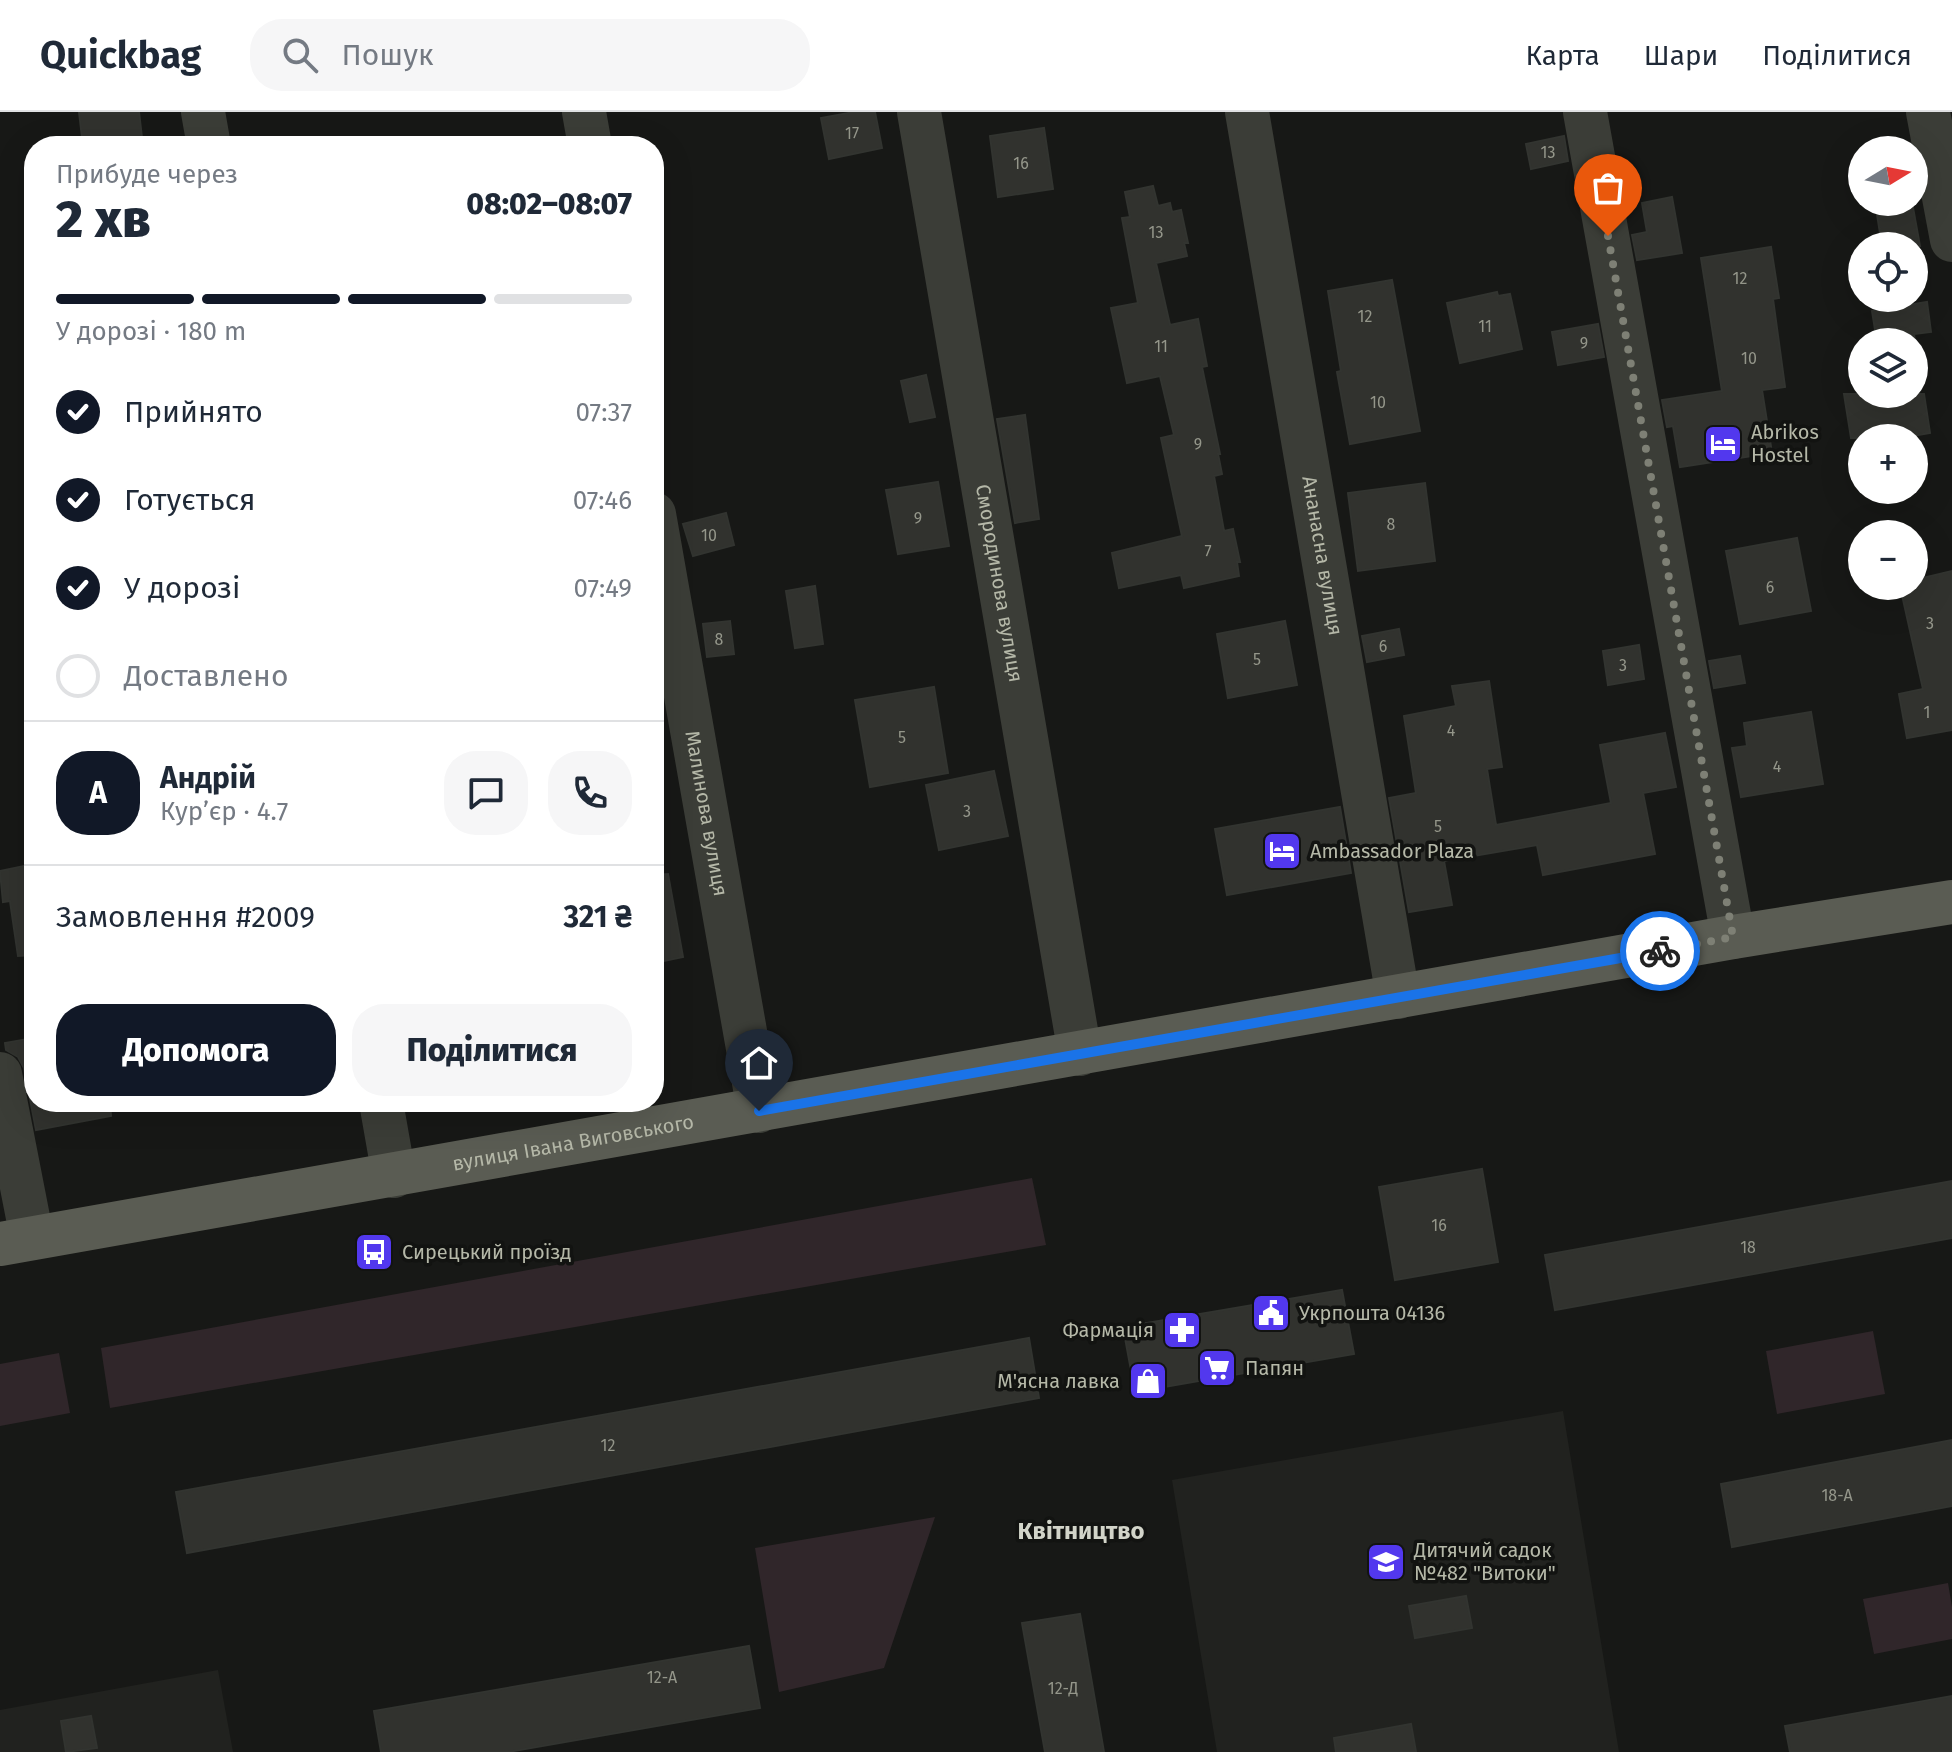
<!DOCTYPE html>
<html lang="uk">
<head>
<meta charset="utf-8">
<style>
	:root { --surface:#fff; --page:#f6f6f7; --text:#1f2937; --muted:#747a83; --line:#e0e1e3; --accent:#111827 }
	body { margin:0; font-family:"Fira Sans",sans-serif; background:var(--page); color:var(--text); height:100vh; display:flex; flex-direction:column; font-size:30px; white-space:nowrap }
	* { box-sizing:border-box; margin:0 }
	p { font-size:26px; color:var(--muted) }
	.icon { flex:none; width:44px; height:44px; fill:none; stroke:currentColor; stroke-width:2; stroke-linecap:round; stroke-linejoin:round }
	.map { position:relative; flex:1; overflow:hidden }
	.drawer { position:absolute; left:24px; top:24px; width:640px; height:976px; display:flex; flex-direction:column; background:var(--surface); border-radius:32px; box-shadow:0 8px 32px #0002 }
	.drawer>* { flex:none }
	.needle { width:52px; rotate:80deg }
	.fabs { position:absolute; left:1848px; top:24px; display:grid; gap:16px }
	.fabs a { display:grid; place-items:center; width:80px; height:80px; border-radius:50%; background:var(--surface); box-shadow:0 8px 32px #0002; font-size:40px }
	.pin { position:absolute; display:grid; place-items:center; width:68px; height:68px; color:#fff; margin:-82px -34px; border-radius:50% 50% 50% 0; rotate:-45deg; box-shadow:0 0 8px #0007 }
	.pin .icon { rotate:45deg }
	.courier { position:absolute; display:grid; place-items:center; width:80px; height:80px; margin:-40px; border:6px solid #1a73e8; border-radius:50%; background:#fff; color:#222; box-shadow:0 2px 10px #0007 }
	.head em { font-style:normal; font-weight:800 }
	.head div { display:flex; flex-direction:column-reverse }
	.head { display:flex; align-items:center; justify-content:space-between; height:136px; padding:0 32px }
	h1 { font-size:52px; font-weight:800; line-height:60px }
	.bar { display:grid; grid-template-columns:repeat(4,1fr); gap:12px 8px; align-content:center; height:96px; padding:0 32px }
	.bar i { height:10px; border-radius:6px; background:var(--line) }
	.bar .on { background:var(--accent) }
	.bar p { grid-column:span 4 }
	.line { display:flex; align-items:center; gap:20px; padding:0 32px; border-top:2px solid var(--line) }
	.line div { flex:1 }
	.round { display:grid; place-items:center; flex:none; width:84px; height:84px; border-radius:32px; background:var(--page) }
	ol { padding:0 32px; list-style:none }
	li { display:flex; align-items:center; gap:24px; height:88px }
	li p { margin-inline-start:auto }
	li .icon { padding:8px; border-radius:50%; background:var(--accent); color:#fff; stroke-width:4 }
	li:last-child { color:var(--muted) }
	li i { width:44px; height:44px; border:4px solid var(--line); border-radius:50% }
	.primary-button { display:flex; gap:16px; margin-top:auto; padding:16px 32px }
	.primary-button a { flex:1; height:92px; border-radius:32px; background:var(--accent); color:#fff; font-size:32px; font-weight:800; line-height:92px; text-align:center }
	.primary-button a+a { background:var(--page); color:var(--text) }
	header { display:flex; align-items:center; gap:48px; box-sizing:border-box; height:112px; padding:0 40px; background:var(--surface); border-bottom:2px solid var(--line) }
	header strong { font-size:38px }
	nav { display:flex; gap:44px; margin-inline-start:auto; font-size:28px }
	.search { width:560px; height:72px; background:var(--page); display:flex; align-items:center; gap:20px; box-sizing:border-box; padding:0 28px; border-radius:32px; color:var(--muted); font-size:30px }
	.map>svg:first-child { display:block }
	.built { fill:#21221f }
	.green { fill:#30262a }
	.building { fill:#31322e; stroke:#323430; stroke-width:2 }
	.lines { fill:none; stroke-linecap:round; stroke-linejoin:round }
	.minor { stroke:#3b3d37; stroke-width:44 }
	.major { stroke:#5a5c53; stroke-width:44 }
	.done { stroke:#7e8075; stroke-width:8; stroke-dasharray:0 14.4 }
	.route { stroke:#1a73e8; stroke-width:10 }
	.labels { text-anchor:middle; stroke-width:7; stroke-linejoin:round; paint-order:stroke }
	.number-label { font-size:16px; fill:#94968a }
	.poi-label { font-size:20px; fill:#b5b8a8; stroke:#121311; text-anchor:start }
	.street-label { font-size:20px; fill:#b5b8a8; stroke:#121311 }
	.quarter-label { font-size:24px; font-weight:bold; fill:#d2d4c9; stroke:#121311 }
</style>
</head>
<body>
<header>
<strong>Quickbag</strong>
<div class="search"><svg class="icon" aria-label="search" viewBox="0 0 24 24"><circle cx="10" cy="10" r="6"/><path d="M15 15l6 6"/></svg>Пошук</div>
<nav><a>Карта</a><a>Шари</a><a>Поділитися</a></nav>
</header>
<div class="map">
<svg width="1952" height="1640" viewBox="0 0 1952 1640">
	<rect width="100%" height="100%" fill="#171816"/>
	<g class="built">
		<path d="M1563 1299 1619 1640H1217L1172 1368Z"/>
		<path d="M218 1558 233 1640H0V1598Z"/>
	</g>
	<g class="green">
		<path d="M1032 1066 1046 1133 110 1296 101 1236Z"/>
		<path d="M1873 1219 1885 1282 1777 1302 1766 1239Z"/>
		<path d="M59 1241 70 1301 0 1314V1252Z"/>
		<path d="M935 1405 884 1556 779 1580 755 1436Z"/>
		<path d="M1948 1471 1952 1495V1527L1874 1542 1863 1487Z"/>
	</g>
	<g class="building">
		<path d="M79 0H139L143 34H83Z"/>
		<path d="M854 0H875L882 36 829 47 821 6Z"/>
		<path d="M1044 16 1053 77 998 85 990 24Z"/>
		<path d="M1564 24 1568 49 1531 57 1526 32Z"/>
		<path d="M1153 74 1158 94 1170 91 1172 100 1181 98 1188 131H1184L1187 144 1156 151 1170 213 1198 207 1207 254 1202 255 1220 342H1218L1222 362 1214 364 1224 419 1233 417 1240 450H1237L1239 464 1184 476 1181 463 1119 476 1112 441 1182 424 1161 326 1174 323 1160 264 1127 271 1111 196 1138 191 1122 106 1130 105 1125 80Z"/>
		<path d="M1672 85 1682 141 1637 148 1632 123 1647 120 1642 91Z"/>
		<path d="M1912 90 1920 134H1882L1876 96Z"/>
		<path d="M1771 135 1779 186 1773 187 1785 275 1762 278 1772 341 1680 355 1673 314 1667 315 1662 288 1722 279 1701 146Z"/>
		<path d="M1392 168 1420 319 1350 332 1337 260 1341 259 1328 179Z"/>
		<path d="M1497 180 1498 184 1510 182 1522 237 1460 251 1447 191Z"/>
		<path d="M1927 190 1931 220 1914 222 1915 230H1877L1872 199Z"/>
		<path d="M1598 212 1604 245 1558 253 1552 220Z"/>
		<path d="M926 263 935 305 910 310 901 269Z"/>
		<path d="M1844 282H1924L1930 321 1901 326H1851Z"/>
		<path d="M1025 303 1039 407 1015 411 997 307Z"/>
		<path d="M938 370 949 434 898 442 886 378Z"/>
		<path d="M1425 371 1435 449 1358 459 1348 381Z"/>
		<path d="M726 401 734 433 693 444 683 412Z"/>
		<path d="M1797 426 1811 499 1740 512 1726 439Z"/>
		<path d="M1952 459V618L1907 626 1899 582 1923 577 1900 474H1914V468Z"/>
		<path d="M815 474 823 532 795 536 786 479Z"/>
		<path d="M730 509 734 542 707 545 703 512Z"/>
		<path d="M1285 509 1297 573 1228 586 1217 522Z"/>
		<path d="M1399 517 1404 543 1367 550 1362 524Z"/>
		<path d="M1639 533 1644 567 1608 573 1603 539Z"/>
		<path d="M1740 544 1745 571 1714 576 1709 549Z"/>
		<path d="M1489 569 1502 655 1487 657 1496 713 1611 691 1600 633 1665 621 1676 675 1643 681 1655 742 1543 763 1537 733 1444 749 1452 793 1409 800 1389 686 1416 681 1404 604 1456 594 1452 574Z"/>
		<path d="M934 575 948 661 870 675 855 588Z"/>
		<path d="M1811 600 1823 672 1741 685 1732 636 1747 634 1744 611Z"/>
		<path d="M994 659 1008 724 939 738 926 673Z"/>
		<path d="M1340 695 1351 761 1227 783 1215 717Z"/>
		<path d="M34 752V843L18 844 10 789 3 790 0 759Z"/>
		<path d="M668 762 683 845 654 851V763Z"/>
		<path d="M34 926V990H110L111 1004 36 1018 24 956 18 945 6 938 5 931Z"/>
		<path d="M1482 1057 1498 1150 1395 1168 1379 1075Z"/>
		<path d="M1952 1069V1126L1555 1198 1545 1143Z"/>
		<path d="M1342 1178 1354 1242 1135 1280 1123 1215Z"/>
		<path d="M1029 1226 1039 1286 187 1441 176 1380Z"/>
		<path d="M1952 1328V1394L1732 1435 1721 1372Z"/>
		<path d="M1466 1484 1472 1516 1415 1526 1409 1494Z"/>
		<path d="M1080 1502 1104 1640H1045L1022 1511Z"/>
		<path d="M749 1534 760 1596 508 1640H381L374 1599Z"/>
		<path d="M1952 1584V1640H1790L1785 1614Z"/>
		<path d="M91 1604 97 1636 66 1640 61 1609Z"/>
		<path d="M1411 1612 1416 1640H1336L1334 1626Z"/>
	</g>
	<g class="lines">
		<g class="minor">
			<path d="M203 0 209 34"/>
			<path d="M584 0 590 34"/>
			<path id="s1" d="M919 0 1080 942"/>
			<path id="s2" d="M1247 0 1398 885"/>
			<path d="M1585 0 1733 825"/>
			<path d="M1928 0 1952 128"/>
			<path id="s3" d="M654 402 759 999"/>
			<path d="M0 962 32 1126"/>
			<path d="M381 990 394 1064"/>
		</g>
		<path class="major" id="s4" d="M0 1132 1733 825 1952 790"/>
	</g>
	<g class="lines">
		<path class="done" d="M1608 124 1733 825 1660 839"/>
		<path class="route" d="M759 999 1660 839"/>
	</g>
	<defs>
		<symbol id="hotel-square" viewBox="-11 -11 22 22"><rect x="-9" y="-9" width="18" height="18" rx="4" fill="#5238ee" stroke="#121311"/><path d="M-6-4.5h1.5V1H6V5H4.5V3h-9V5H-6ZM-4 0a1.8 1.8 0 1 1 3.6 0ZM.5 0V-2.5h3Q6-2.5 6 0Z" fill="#fff"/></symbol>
		<symbol id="bus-square" viewBox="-11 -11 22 22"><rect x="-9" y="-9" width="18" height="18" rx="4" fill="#5238ee" stroke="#121311"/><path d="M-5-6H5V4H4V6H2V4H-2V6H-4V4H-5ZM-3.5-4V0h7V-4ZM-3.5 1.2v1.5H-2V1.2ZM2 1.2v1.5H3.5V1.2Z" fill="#fff"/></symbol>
		<symbol id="civic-square" viewBox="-11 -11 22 22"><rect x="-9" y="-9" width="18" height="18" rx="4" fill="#5238ee" stroke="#121311"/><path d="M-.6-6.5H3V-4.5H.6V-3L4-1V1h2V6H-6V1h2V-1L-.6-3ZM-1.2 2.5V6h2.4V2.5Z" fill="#fff"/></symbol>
		<symbol id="pharmacy-square" viewBox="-11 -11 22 22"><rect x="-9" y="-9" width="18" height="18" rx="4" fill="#5238ee" stroke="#121311"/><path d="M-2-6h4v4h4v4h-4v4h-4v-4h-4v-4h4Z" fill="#fff"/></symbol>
		<symbol id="supermarket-square" viewBox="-11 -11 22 22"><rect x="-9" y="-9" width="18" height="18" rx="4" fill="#5238ee" stroke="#121311"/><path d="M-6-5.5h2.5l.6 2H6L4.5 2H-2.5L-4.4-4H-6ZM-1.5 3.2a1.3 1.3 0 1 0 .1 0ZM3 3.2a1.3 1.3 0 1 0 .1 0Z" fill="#fff"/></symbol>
		<symbol id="shop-square" viewBox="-11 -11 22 22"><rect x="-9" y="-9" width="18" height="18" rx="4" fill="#5238ee" stroke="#121311"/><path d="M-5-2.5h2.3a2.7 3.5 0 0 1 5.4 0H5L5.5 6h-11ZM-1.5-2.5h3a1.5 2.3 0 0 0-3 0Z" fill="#fff"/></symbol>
		<symbol id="school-square" viewBox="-11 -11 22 22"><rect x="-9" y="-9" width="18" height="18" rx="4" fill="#5238ee" stroke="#121311"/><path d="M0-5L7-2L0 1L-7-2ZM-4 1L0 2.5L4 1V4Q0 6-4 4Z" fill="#fff"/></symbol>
	</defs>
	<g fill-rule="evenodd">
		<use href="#hotel-square" x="1701" y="310" width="44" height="44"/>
		<use href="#hotel-square" x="1260" y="717" width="44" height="44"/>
		<use href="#bus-square" x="352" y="1118" width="44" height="44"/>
		<use href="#civic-square" x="1249" y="1179" width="44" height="44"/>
		<use href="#pharmacy-square" x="1160" y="1196" width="44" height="44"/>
		<use href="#supermarket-square" x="1195" y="1234" width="44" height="44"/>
		<use href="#shop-square" x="1126" y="1247" width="44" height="44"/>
		<use href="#school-square" x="1364" y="1428" width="44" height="44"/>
	</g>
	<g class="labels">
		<g class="number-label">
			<text x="852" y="27">17</text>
			<text x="1548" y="46">13</text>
			<text x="1021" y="57">16</text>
			<text x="1156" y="126">13</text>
			<text x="1740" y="172">12</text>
			<text x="1365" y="210">12</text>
			<text x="1485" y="220">11</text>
			<text x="1584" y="237">9</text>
			<text x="1161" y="240">11</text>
			<text x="1749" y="252">10</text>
			<text x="1378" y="296">10</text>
			<text x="1198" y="338">9</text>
			<text x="918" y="412">9</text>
			<text x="1391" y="418">8</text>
			<text x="709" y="429">10</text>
			<text x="1208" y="445">7</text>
			<text x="1770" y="481">6</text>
			<text x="1930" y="517">3</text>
			<text x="719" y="533">8</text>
			<text x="1383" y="540">6</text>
			<text x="1257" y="553">5</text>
			<text x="1623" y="559">3</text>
			<text x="1927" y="606">1</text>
			<text x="1451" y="624">4</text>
			<text x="902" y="631">5</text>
			<text x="1777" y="660">4</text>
			<text x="967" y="705">3</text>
			<text x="1438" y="720">5</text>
			<text x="1439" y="1119">16</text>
			<text x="1748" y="1141">18</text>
			<text x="608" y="1339">12</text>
			<text x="1837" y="1389">18-А</text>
			<text x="662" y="1571">12-А</text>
			<text x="1063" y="1582">12-Д</text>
		</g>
		<g class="poi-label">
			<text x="1751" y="327">Abrikos<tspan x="1751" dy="23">Hostel</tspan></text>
			<text x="1310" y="746">Ambassador Plaza</text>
			<text x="402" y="1147">Сирецький проїзд</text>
			<text x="1299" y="1208">Укрпошта 04136</text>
			<text x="1154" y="1225" text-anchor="end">Фармація</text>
			<text x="1245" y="1263">Папян</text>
			<text x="1120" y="1276" text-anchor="end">М'ясна лавка</text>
			<text x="1414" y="1445">Дитячий садок<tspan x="1414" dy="23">№482 "Витоки"</tspan></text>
		</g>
		<g class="street-label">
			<text dy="7" stroke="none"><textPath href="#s2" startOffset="450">Ананасна вулиця</textPath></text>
			<text dy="7" stroke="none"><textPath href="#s1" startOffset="478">Смородинова вулиця</textPath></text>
			<text dy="7" stroke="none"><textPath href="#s3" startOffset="304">Малинова вулиця</textPath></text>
			<text dy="7" stroke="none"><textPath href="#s4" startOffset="582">вулиця Івана Виговського</textPath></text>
		</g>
		<g class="quarter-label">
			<text x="1081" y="1427">Квітництво</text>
		</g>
	</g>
</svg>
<div class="fabs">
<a><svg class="needle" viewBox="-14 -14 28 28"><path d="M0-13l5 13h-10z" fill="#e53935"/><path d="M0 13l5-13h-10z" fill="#747a83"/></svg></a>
<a><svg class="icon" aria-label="locate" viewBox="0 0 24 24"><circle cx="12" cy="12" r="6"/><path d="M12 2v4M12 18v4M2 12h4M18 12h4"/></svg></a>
<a><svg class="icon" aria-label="layers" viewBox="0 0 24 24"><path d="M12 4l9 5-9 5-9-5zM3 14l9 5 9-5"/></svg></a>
<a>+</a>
<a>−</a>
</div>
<div class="pin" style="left:1608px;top:124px;background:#ea580c"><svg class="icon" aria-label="bag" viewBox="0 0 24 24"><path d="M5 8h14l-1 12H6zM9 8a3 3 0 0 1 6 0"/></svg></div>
<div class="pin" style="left:759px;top:999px;background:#1f2937"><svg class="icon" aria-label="home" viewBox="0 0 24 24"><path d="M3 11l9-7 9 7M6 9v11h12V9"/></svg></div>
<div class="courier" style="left:1660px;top:839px"><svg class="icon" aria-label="bike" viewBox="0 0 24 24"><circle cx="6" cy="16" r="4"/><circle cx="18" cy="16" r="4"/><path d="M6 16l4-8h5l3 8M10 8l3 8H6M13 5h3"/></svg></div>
<section class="drawer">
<div class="head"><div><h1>2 хв</h1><p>Прибуде через</p></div><em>08:02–08:07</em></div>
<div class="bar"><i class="on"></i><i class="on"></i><i class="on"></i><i></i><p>У дорозі · 180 m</p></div>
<ol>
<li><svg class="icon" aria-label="check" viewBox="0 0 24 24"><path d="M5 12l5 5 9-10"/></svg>Прийнято<p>07:37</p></li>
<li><svg class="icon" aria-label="check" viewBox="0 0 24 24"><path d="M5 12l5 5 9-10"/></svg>Готується<p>07:46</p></li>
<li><svg class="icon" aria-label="check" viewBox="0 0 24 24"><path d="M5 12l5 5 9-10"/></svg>У дорозі<p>07:49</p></li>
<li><i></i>Доставлено</li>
</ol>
<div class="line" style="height:144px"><b class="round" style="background:var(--accent);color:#fff">А</b><div><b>Андрій</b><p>Кур’єр · 4.7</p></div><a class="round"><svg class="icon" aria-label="chat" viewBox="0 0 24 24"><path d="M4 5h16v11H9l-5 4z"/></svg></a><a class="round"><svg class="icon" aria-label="phone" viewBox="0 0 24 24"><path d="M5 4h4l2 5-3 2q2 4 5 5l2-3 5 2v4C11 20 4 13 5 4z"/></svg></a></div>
<div class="line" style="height:104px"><div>Замовлення #2009</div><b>321 ₴</b></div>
<div class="primary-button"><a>Допомога</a><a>Поділитися</a></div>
</section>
</div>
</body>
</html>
